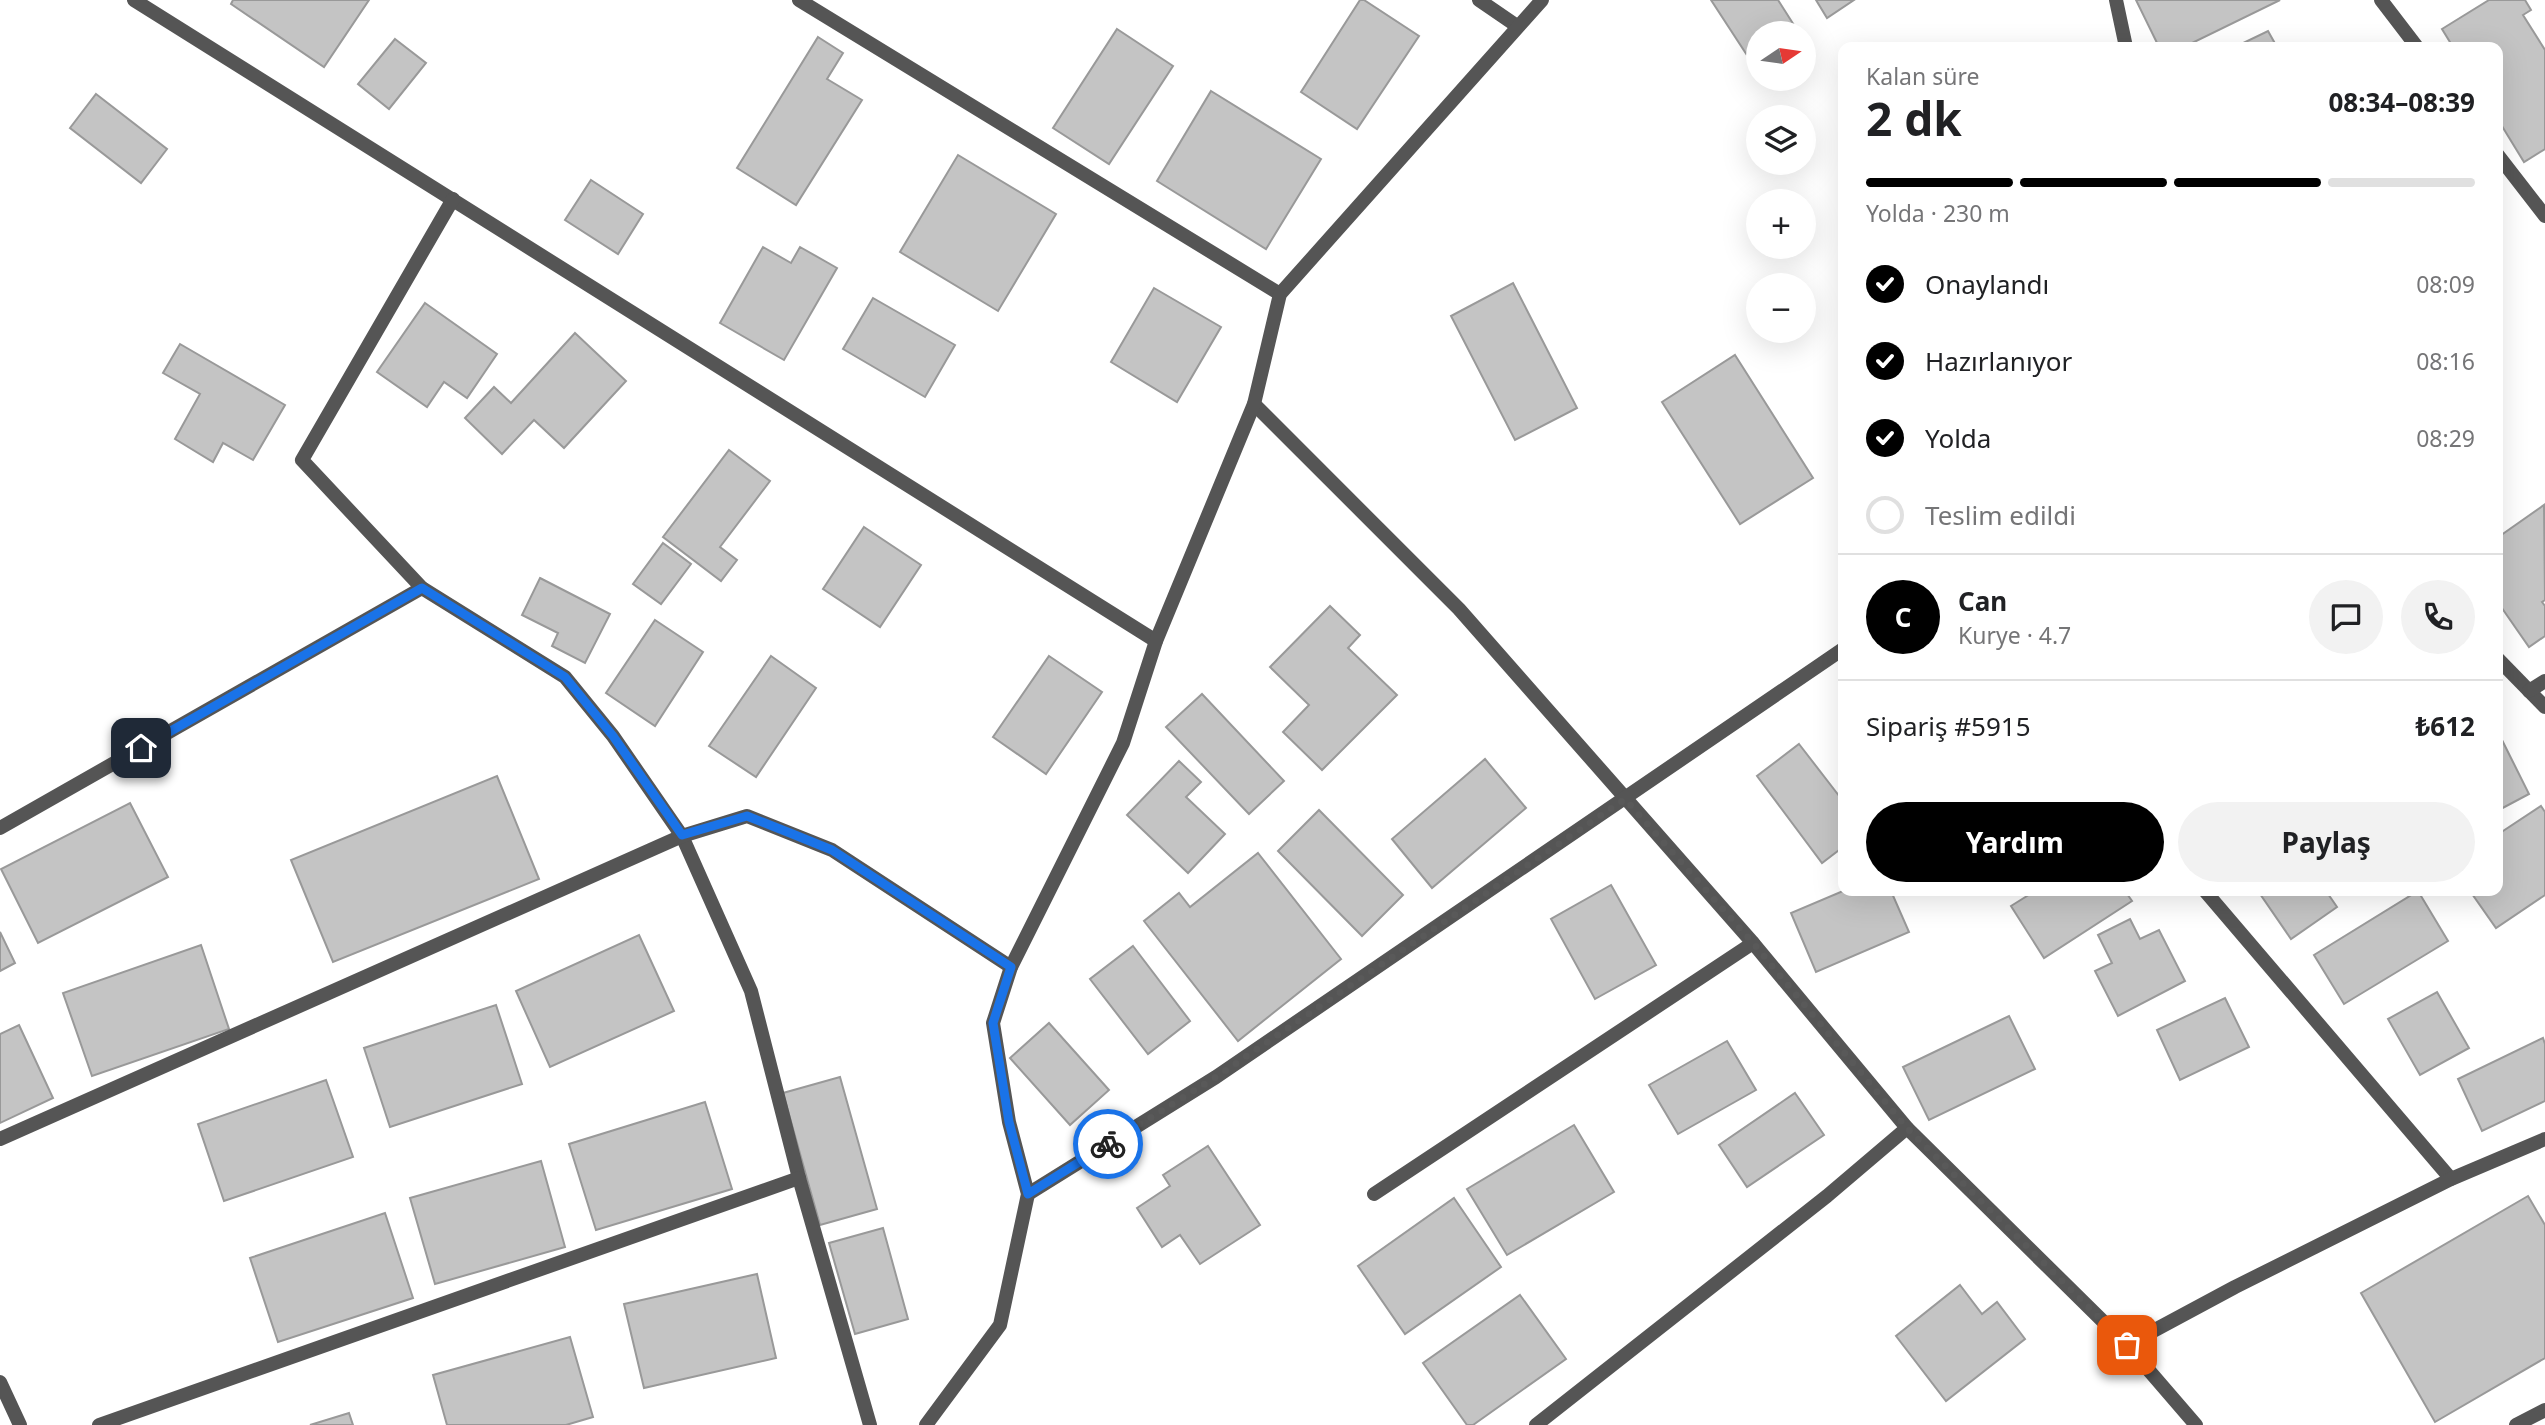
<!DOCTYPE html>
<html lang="tr">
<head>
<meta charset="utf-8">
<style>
	:root { --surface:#fff; --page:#f2f2f2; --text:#202124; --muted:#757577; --line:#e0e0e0; --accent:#000 }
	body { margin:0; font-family:"Noto Sans",sans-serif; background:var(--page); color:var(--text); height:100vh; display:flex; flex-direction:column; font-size:26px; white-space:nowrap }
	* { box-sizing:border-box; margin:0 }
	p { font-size:23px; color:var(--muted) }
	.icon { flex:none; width:38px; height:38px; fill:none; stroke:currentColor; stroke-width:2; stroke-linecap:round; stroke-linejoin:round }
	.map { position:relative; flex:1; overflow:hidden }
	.details { position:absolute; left:1838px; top:42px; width:665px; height:854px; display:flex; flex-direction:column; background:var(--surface); border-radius:14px; box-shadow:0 7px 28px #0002 }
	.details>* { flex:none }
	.needle { width:46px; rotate:77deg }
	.controls { position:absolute; left:1746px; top:21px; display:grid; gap:14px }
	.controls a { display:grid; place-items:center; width:70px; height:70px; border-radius:50%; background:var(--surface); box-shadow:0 7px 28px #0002; font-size:35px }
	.pin { position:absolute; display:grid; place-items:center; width:60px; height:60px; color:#fff; margin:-30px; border-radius:14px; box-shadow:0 4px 10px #0006 }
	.courier { position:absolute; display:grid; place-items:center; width:70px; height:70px; margin:-35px; border:5px solid #1a73e8; border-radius:50%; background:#fff; color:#222; box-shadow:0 2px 9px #0007 }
	.head em { font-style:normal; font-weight:700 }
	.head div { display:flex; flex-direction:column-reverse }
	.head { display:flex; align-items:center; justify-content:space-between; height:119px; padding:0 28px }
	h1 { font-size:46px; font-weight:700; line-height:52px }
	.bar { display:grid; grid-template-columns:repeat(4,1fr); gap:10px 7px; align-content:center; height:84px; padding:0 28px }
	.bar i { height:9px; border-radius:5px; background:var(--line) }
	.bar .selected { background:var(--accent) }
	.bar p { grid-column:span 4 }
	.line { display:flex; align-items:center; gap:18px; padding:0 28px; border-top:2px solid var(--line) }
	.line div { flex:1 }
	.round { display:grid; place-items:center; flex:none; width:74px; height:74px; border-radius:37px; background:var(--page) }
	ol { padding:0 28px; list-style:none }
	li { display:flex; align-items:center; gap:21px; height:77px }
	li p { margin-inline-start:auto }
	li .icon { padding:7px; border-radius:50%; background:var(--accent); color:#fff; stroke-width:4 }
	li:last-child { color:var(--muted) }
	li i { width:38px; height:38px; border:4px solid var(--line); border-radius:50% }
	.button { display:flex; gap:14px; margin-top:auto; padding:14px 28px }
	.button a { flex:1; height:80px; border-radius:42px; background:var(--accent); color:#fff; font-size:28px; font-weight:700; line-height:80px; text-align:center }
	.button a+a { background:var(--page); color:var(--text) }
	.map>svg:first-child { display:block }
	.building { fill:#c4c4c4; stroke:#999; stroke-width:2 }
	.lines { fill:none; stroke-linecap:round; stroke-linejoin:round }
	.minor { stroke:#555; stroke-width:14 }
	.tertiary { stroke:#555; stroke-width:14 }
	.done { stroke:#595959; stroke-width:7; stroke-dasharray:0 12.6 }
	.route { stroke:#1a73e8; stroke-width:9 }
</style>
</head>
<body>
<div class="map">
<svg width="2545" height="1425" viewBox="0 0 2545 1425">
	<rect width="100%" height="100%" fill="#fff"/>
	<g class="building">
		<path d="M233 0H369L324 67 231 4Z"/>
		<path d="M1360 0H1364L1419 36 1357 129 1301 92Z"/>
		<path d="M1711 0H1778L1799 33H1759L1758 72Z"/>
		<path d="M1816 0H1854L1827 18Z"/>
		<path d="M2136 0H2280L2184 47H2159Z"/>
		<path d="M2489 0H2525L2531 10 2523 15 2545 50V149L2524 162 2497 118V47H2453L2442 29Z"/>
		<path d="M1117 29 1173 66 1109 164 1053 128Z"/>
		<path d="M2268 31 2277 47H2235Z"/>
		<path d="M818 37 843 53 827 79 862 100 796 205 737 168Z"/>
		<path d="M395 39 426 63 389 109 358 84Z"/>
		<path d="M1211 91 1321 159 1266 249 1157 181Z"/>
		<path d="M96 94 167 149 141 183 70 128Z"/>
		<path d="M958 155 1056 214 998 311 900 252Z"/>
		<path d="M591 180 643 214 618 254 565 220Z"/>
		<path d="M763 247 791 263 800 247 837 268 784 360 720 323Z"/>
		<path d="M1513 283 1577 408 1515 440 1451 316Z"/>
		<path d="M1154 288 1221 327 1177 402 1111 362Z"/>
		<path d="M873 298 955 345 925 397 843 349Z"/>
		<path d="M425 303 497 354 467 398 444 382 427 407 377 372Z"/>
		<path d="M575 333 626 381 564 448 534 420 502 454 465 418 494 387 511 403Z"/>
		<path d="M180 344 285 405 253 460 223 443 213 462 175 439 200 394 163 373Z"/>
		<path d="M1735 355 1813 478 1740 524 1662 402Z"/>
		<path d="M729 450 770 481 720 547 737 560 721 581 663 537Z"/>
		<path d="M2544 505 2545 600 2542 602 2545 606V636L2529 647 2497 601V538Z"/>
		<path d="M864 527 921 565 880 627 823 589Z"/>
		<path d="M663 543 691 564 661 604 633 584Z"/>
		<path d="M540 578 610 614 585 663 552 646 558 633 522 615Z"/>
		<path d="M1330 606 1360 635 1348 648 1397 695 1322 770 1283 732 1309 705 1270 667Z"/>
		<path d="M655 620 703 652 655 726 606 693Z"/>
		<path d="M771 656 816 688 756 777 709 746Z"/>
		<path d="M1049 656 1102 692 1046 774 993 737Z"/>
		<path d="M1202 694 1284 781 1249 814 1166 727Z"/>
		<path d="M2501 738 2529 794 2497 811V740Z"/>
		<path d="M1799 744 1843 801V847L1822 863 1757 776Z"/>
		<path d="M1485 759 1526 808 1432 888 1392 839Z"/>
		<path d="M1179 761 1201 782 1186 797 1225 834 1188 873 1127 815Z"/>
		<path d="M497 776 539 879 333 962 291 860Z"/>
		<path d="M130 803 168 877 38 943 1 869Z"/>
		<path d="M2541 806 2545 812V895L2496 928 2470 891H2497V835Z"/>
		<path d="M1319 810 1403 895 1362 936 1278 851Z"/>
		<path d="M1258 853 1341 959 1238 1041 1144 921 1179 893 1190 907Z"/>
		<path d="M1611 885 1656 965 1595 999 1551 919Z"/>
		<path d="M1843 891H1891L1909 932 1816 972 1791 913Z"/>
		<path d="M2035 891H2125L2132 901 2044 958 2011 906Z"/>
		<path d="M2258 891H2326L2337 907 2291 939Z"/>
		<path d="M2418 891 2448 941 2344 1004 2314 955Z"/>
		<path d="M2130 919 2140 939 2159 930 2185 981 2118 1016 2095 971 2112 963 2098 935Z"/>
		<path d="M0 932 15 963 0 971Z"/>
		<path d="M639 935 674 1011 550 1067 516 991Z"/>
		<path d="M201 945 229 1029 92 1076 63 993Z"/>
		<path d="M1133 946 1190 1021 1148 1054 1090 979Z"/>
		<path d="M2437 992 2469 1048 2420 1075 2388 1019Z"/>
		<path d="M2225 998 2249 1047 2180 1080 2157 1030Z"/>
		<path d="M496 1005 522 1084 390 1127 364 1048Z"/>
		<path d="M2009 1016 2035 1069 1929 1120 1903 1067Z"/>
		<path d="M1049 1023 1109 1090 1070 1125 1010 1058Z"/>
		<path d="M19 1025 53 1098 0 1123V1034Z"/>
		<path d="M2543 1038 2545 1044V1101L2482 1131 2458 1079Z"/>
		<path d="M1727 1041 1756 1090 1678 1134 1649 1085Z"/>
		<path d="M840 1077 877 1209 820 1225 783 1093Z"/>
		<path d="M326 1080 353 1157 224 1201 198 1124Z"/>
		<path d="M1795 1093 1824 1135 1747 1187 1719 1145Z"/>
		<path d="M705 1102 732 1189 596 1230 569 1144Z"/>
		<path d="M1574 1125 1614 1192 1507 1255 1467 1189Z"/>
		<path d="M1208 1146 1260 1225 1200 1264 1180 1235 1162 1247 1137 1208 1170 1186 1163 1175Z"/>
		<path d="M541 1161 565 1247 435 1284 410 1198Z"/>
		<path d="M2528 1196 2545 1225V1358L2435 1422 2361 1293Z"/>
		<path d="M1454 1198 1501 1267 1405 1334 1358 1266Z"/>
		<path d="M385 1213 413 1298 278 1342 250 1258Z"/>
		<path d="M883 1228 908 1319 855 1334 829 1243Z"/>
		<path d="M757 1274 776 1358 644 1388 624 1304Z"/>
		<path d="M1960 1285 1982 1314 1997 1302 2025 1339 1946 1401 1896 1336Z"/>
		<path d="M1520 1295 1566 1359 1473 1425H1467L1423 1363Z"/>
		<path d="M570 1337 593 1417 566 1425H447L433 1375Z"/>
		<path d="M349 1413 353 1425H310Z"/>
	</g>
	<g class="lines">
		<g class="minor">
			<path d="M134 0 1156 641"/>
			<path d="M799 0 1280 294"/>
			<path d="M1479 0 1517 26"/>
			<path d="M2116 0 2126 47"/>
			<path d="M2381 0 2417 47"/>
			<path d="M2497 154 2545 216"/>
			<path d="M453 199 302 460 422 588 565 677 613 736 682 836 751 991 799 1178 870 1425"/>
			<path d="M1254 404 1459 609 1753 943 1907 1128 2127 1345 2196 1425"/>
			<path d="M2497 658 2545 707"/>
			<path d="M2529 691 2545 681"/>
			<path d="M0 828 422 588"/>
			<path d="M2205 891 2451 1179"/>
			<path d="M0 1139 682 836 747 816 832 850 1011 967"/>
			<path d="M1028 1194 1216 1077 1843 649"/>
			<path d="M1374 1194 1753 943"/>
			<path d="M2127 1345 2235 1287 2451 1179 2545 1139"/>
			<path d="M0 1382 20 1425"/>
			<path d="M99 1425 799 1178"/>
			<path d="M926 1425 1000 1325 1028 1194 1009 1122 993 1023 1011 967 1123 743 1156 641 1254 404 1280 294 1542 0"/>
			<path d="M1536 1425 1827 1196 1907 1128"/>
		</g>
		<path class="tertiary" d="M2516 1425 2545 1410"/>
	</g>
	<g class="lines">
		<path class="done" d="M1108 1144 1216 1077 1625 799 1753 943 1907 1128 2127 1345"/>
		<path class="route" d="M141 748 422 588 565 677 613 736 682 835 747 816 790 833 832 850 1011 967 993 1023 1009 1122 1028 1194 1108 1144"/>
	</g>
</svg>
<div class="controls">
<a><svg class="needle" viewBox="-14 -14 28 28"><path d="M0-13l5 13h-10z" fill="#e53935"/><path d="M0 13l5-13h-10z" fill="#757577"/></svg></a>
<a><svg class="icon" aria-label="layers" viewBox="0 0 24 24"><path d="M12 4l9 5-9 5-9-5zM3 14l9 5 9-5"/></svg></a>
<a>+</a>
<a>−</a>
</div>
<div class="pin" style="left:2127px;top:1345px;background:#ea580c"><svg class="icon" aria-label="bag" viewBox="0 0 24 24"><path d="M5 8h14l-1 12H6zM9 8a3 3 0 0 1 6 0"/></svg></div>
<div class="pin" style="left:141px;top:748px;background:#1f2937"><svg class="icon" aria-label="home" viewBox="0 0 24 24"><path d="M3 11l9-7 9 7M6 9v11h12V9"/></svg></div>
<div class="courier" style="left:1108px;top:1144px"><svg class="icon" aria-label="bike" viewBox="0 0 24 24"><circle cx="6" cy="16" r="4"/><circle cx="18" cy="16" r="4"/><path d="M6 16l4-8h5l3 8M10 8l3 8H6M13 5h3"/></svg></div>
<section class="details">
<div class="head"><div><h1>2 dk</h1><p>Kalan süre</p></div><em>08:34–08:39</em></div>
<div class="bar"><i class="selected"></i><i class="selected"></i><i class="selected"></i><i></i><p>Yolda · 230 m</p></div>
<ol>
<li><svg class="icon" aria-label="check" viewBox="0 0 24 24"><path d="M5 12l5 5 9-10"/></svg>Onaylandı<p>08:09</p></li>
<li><svg class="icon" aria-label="check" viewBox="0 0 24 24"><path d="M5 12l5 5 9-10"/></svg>Hazırlanıyor<p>08:16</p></li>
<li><svg class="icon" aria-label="check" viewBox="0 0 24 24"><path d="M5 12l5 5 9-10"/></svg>Yolda<p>08:29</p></li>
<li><i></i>Teslim edildi</li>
</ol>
<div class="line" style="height:126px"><b class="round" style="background:var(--accent);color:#fff">C</b><div><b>Can</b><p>Kurye · 4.7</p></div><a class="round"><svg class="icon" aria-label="chat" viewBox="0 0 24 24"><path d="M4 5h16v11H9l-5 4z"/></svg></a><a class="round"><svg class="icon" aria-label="phone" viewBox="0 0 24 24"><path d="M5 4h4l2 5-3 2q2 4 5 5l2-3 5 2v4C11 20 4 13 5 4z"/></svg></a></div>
<div class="line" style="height:91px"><div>Sipariş #5915</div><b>₺612</b></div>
<div class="button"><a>Yardım</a><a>Paylaş</a></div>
</section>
</div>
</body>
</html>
